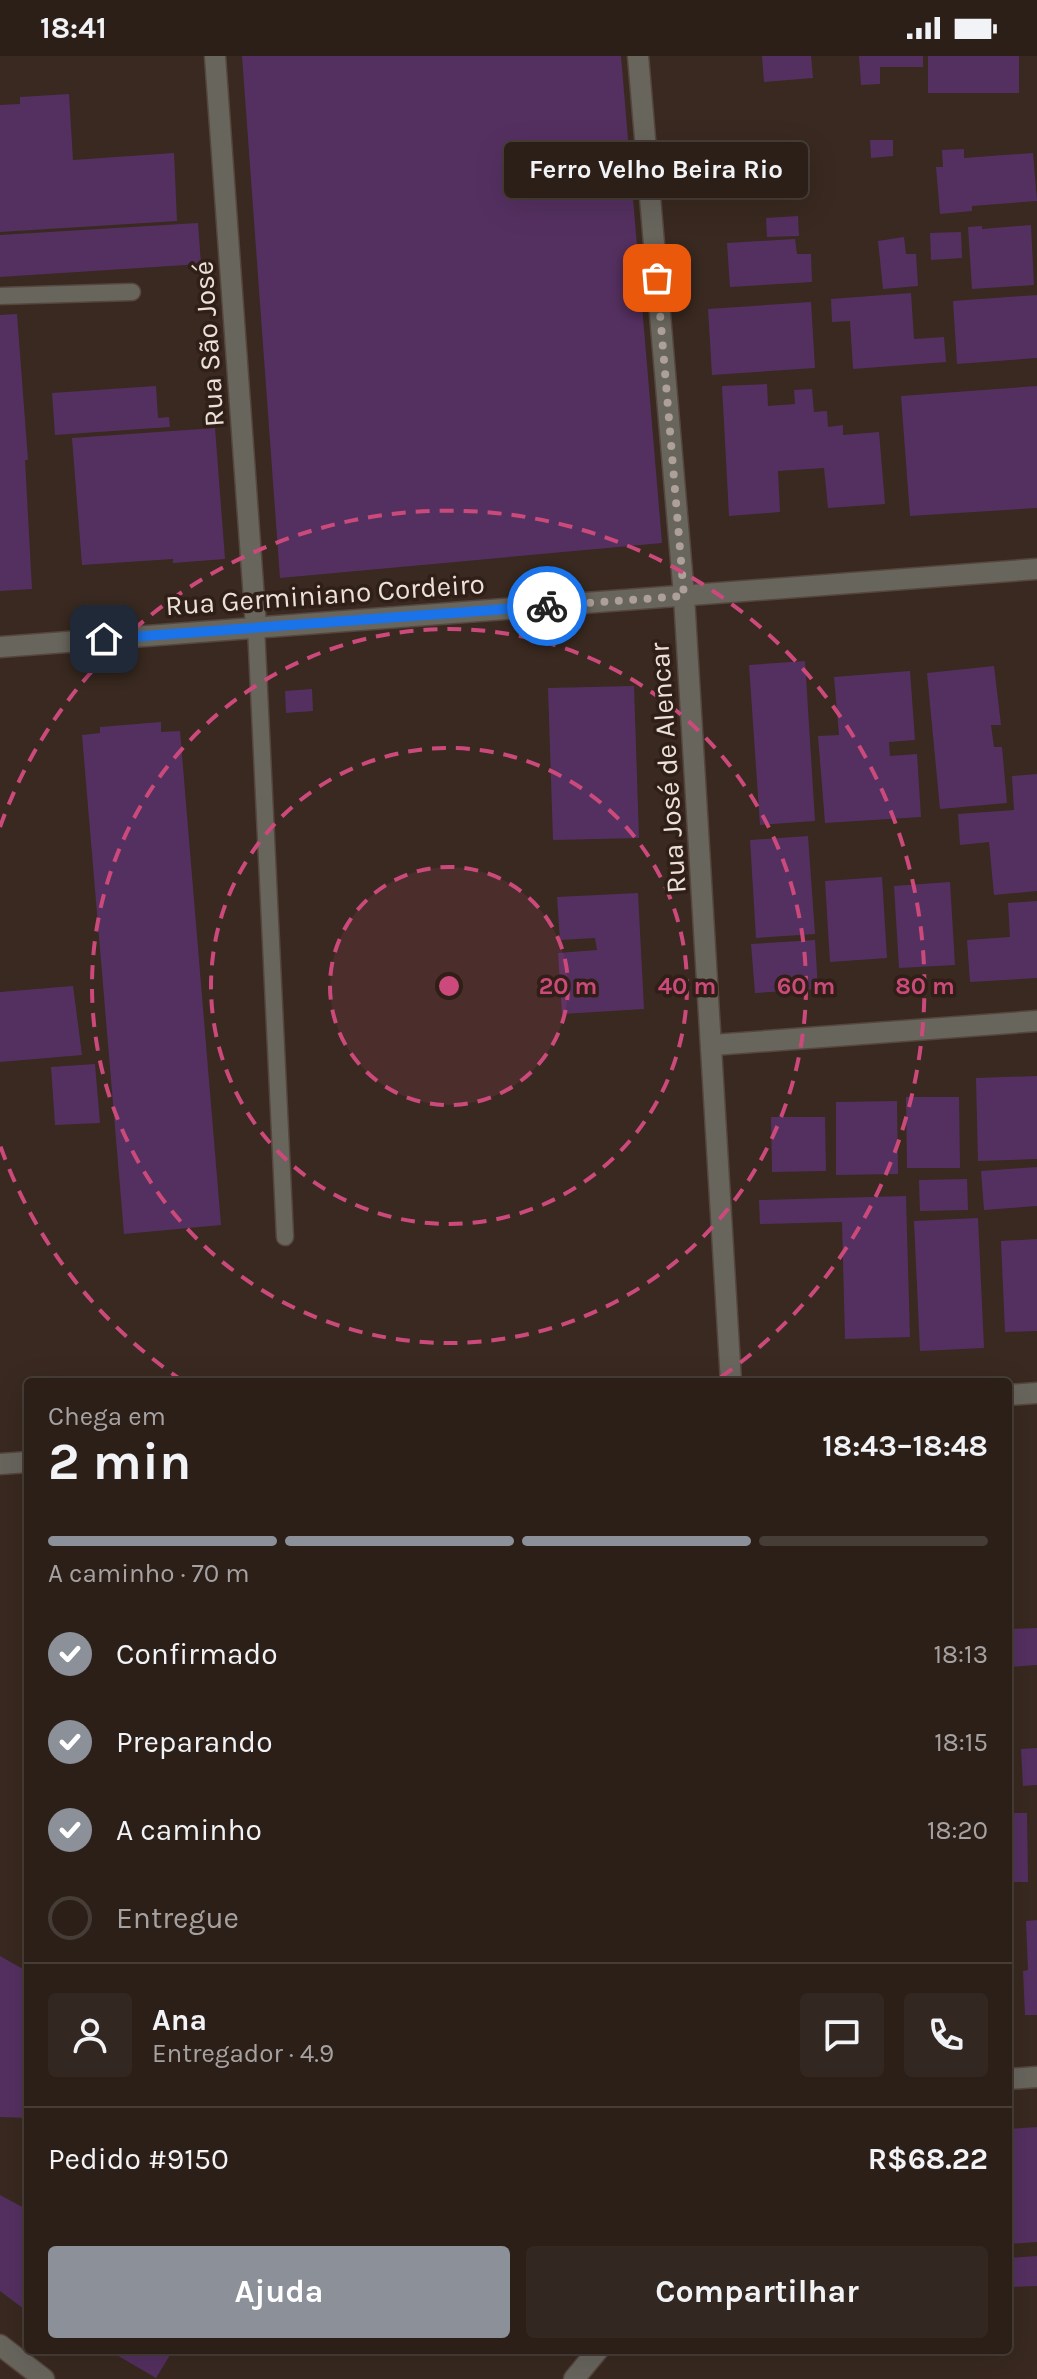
<!DOCTYPE html>
<html lang="pt">
<head>
<meta charset="utf-8">
<style>
	:root { --surface:#2b1f18; --page:#332721; --text:#f1f3f6; --muted:#a6a2a2; --line:#473d37; --accent:#8c9099 }
	body { margin:0; font-family:Karla,sans-serif; background:var(--page); color:var(--text); height:100vh; display:flex; flex-direction:column; font-size:30px; white-space:nowrap }
	* { box-sizing:border-box; margin:0 }
	p { font-size:26px; color:var(--muted) }
	.icon { flex:none; width:44px; height:44px; fill:none; stroke:currentColor; stroke-width:2; stroke-linecap:round; stroke-linejoin:round }
	.map { position:relative; flex:1; overflow:hidden }
	.drawer { position:absolute; left:24px; top:1322px; width:988px; height:976px; display:flex; flex-direction:column; background:var(--surface); border-radius:8px; box-shadow:0 8px 32px #0002,0 0 0 2px var(--line) }
	.drawer>* { flex:none }
	.pin { position:absolute; display:grid; place-items:center; width:68px; height:68px; color:#fff; margin:-34px; border-radius:16px; box-shadow:0 4px 12px #0006 }
	.courier { position:absolute; display:grid; place-items:center; width:80px; height:80px; margin:-40px; border:6px solid #1a73e8; border-radius:50%; background:#fff; color:#222; box-shadow:0 2px 10px #0007 }
	.bubble { position:absolute; height:56px; border-radius:8px; background:var(--surface); box-shadow:0 8px 32px #0002,0 0 0 2px var(--line); font-size:26px; font-weight:700; line-height:56px; text-align:center }
	.overview em { font-style:normal; font-weight:700 }
	.overview div { display:flex; flex-direction:column-reverse }
	.overview { display:flex; align-items:center; justify-content:space-between; height:136px; padding:0 24px }
	h1 { font-size:52px; font-weight:700; line-height:60px }
	.bar { display:grid; grid-template-columns:repeat(4,1fr); gap:12px 8px; align-content:center; height:96px; padding:0 24px }
	.bar i { height:10px; border-radius:6px; background:var(--line) }
	.bar .selected { background:var(--accent) }
	.bar p { grid-column:span 4 }
	.line { display:flex; align-items:center; gap:20px; padding:0 24px; border-top:2px solid var(--line) }
	.line div { flex:1 }
	.round { display:grid; place-items:center; flex:none; width:84px; height:84px; border-radius:8px; background:var(--page) }
	ol { padding:0 24px; list-style:none }
	li { display:flex; align-items:center; gap:24px; height:88px }
	li p { margin-inline-start:auto }
	li .icon { padding:8px; border-radius:50%; background:var(--accent); color:#fff; stroke-width:4 }
	li:last-child { color:var(--muted) }
	li i { width:44px; height:44px; border:4px solid var(--line); border-radius:50% }
	.cta { display:flex; gap:16px; margin-top:auto; padding:16px 24px }
	.cta a { flex:1; height:92px; border-radius:8px; background:var(--accent); color:#fff; font-size:32px; font-weight:700; line-height:92px; text-align:center }
	.cta a+a { background:var(--page); color:var(--text) }
	.status { display:flex; justify-content:space-between; align-items:center; height:56px; padding:0 40px; background:var(--surface); direction:ltr }
	.status svg { height:22px; fill:currentColor }
	.map>svg:first-child { display:block }
	.building { fill:#543060 }
	.lines { fill:none; stroke-linecap:round; stroke-linejoin:round }
	.lane-casing { stroke:#55463e; stroke-width:19 }
	.street-casing { stroke:#55463e; stroke-width:23 }
	.lane { stroke:#68655d; stroke-width:16 }
	.street { stroke:#68655d; stroke-width:20 }
	.done { stroke:#ada099; stroke-width:8; stroke-dasharray:0 14.4 }
	.route { stroke:#1a73e8; stroke-width:10 }
	.ring { fill:none; stroke:#cc4a7b; stroke-width:4; stroke-dasharray:14 10 }
	.labels { text-anchor:middle; stroke-width:7; stroke-linejoin:round; paint-order:stroke }
	.street-label { font-size:28px; fill:#ebe0da; stroke:#2f1f16 }
	.centre { fill:#cc4a7b; stroke:#2f1f16; stroke-width:4 }
	.ring-label { font-size:24px; text-anchor:middle; font-weight:bold; fill:#cc4a7b; stroke:#2f1f16; stroke-width:7; stroke-linejoin:round; paint-order:stroke }
</style>
</head>
<body>
<div class="status"><b>18:41</b><svg viewBox="0 0 49 12"><path d="M0 12V9h3v3zM5 12V6h3v6zM10 12V3h3v9zM15 12V0h3v12zM26 1h20v11H26zM47 4h2v5h-2z"/></svg></div>
<div class="map">
<svg width="1037" height="2323" viewBox="0 0 1037 2323">
	<rect width="100%" height="100%" fill="#392920"/>
	<g class="building">
		<path d="M242 0H621L662 487 280 522Z"/>
		<path d="M762 0H811L813 22 764 26Z"/>
		<path d="M859 0H923V11H880V28L861 29Z"/>
		<rect x="928" y="0" width="91" height="37"/>
		<path d="M69 38 73 104 174 97 177 165 0 176V49L20 48V41Z"/>
		<path d="M870 84H893V100L871 102Z"/>
		<path d="M964 93V102L1033 97 1037 145 972 150V155L940 158 936 111H943L942 94Z"/>
		<path d="M798 160 799 180 767 181 766 162Z"/>
		<path d="M198 167 201 208 0 221V179Z"/>
		<path d="M1031 169 1034 229 972 233 968 171 982 170V173Z"/>
		<path d="M961 176 962 202 931 204 930 177Z"/>
		<path d="M904 181 906 198H916L918 230 883 233 878 185Z"/>
		<path d="M795 183 797 198H811L812 226 730 231 727 187Z"/>
		<path d="M911 237 914 283 944 281 946 306 853 313 850 265 832 266 831 243Z"/>
		<path d="M1037 239V302L957 308 953 245Z"/>
		<path d="M811 246 815 312 712 319 708 253Z"/>
		<path d="M17 258 28 404H25L32 533 0 535V259Z"/>
		<path d="M767 328 768 350 795 348 794 334 812 333 814 356 827 355 828 371 843 369V379L879 376 885 448 828 452 824 412 778 415 780 456 729 460 722 330Z"/>
		<path d="M156 330 158 362 169 361 170 371 55 379 52 337Z"/>
		<path d="M1037 330V452L910 460 901 340Z"/>
		<path d="M215 372 225 503 173 507V503L82 509 72 382Z"/>
		<path d="M805 605 815 765 760 769 749 609Z"/>
		<path d="M994 610 1001 669H991L994 691H1002L1007 747 940 753 927 617Z"/>
		<path d="M910 615 915 684 889 686 890 700 917 698 921 761 825 767 818 680 839 679 834 621Z"/>
		<path d="M634 630 639 782 553 784 548 632Z"/>
		<path d="M312 633 313 655 286 657 285 635Z"/>
		<path d="M161 666V676L180 675 221 1169 124 1178 82 679 100 677V671Z"/>
		<path d="M1037 718V835L994 839 989 786 960 789 958 758 1014 754 1012 720Z"/>
		<path d="M808 780 815 878 756 882 750 784Z"/>
		<path d="M882 821 887 902 830 906 825 825Z"/>
		<path d="M950 826 955 909 899 912 894 830Z"/>
		<path d="M638 837 644 953 562 958 558 897 597 894 595 882 560 884 557 841Z"/>
		<path d="M1037 845V922L970 926 967 884 1010 881 1008 847Z"/>
		<path d="M815 884 818 933 755 937 751 888Z"/>
		<path d="M73 930 82 999 0 1006V936Z"/>
		<path d="M95 1008 100 1067 55 1069 51 1011Z"/>
		<path d="M1037 1020V1103L978 1105 976 1022Z"/>
		<path d="M906 1041H959L960 1112H907Z"/>
		<path d="M897 1045 898 1118 836 1119V1046Z"/>
		<path d="M771 1061H825L826 1115 772 1116Z"/>
		<path d="M1037 1111V1150L984 1154 981 1115Z"/>
		<path d="M967 1123 968 1154 920 1155 919 1124Z"/>
		<path d="M906 1140 910 1281 845 1283 842 1166 760 1168 759 1144Z"/>
		<path d="M978 1162 984 1292 920 1295 914 1165Z"/>
		<path d="M1037 1183V1275L1005 1276 1001 1185Z"/>
		<path d="M1037 1572V1609L1009 1611 1008 1573Z"/>
		<path d="M1037 1692V1729L1023 1730 1021 1693Z"/>
		<path d="M1008 1757H1027L1028 1826H1008Z"/>
		<path d="M1037 1864V1959H1025L1023 1915 1028 1914 1026 1865Z"/>
		<path d="M0 1900 28 1916V2062L0 2061Z"/>
		<path d="M1008 1904H1011L1012 1959 1008 1960Z"/>
		<path d="M1037 2071V2186L1008 2188V2073Z"/>
		<path d="M0 2139 28 2154V2256L0 2235Z"/>
		<path d="M1037 2200V2230L1008 2231V2202Z"/>
		<path d="M117 2294H173L156 2322 115 2298Z"/>
	</g>
	<g class="lines">
		<defs>
			<g id="lane">
				<path d="M0 240 132 236"/>
				<path d="M256 571 285 1181"/>
			</g>
			<g id="street">
				<path d="M215 0 256 571"/>
				<path d="M638 0 684 540 731 1326"/>
				<path d="M0 591 1037 513"/>
				<path d="M713 989 1037 965"/>
				<path d="M1008 1339 1037 1337"/>
				<path d="M0 1408 28 1406"/>
				<path d="M1008 2023 1037 2021"/>
				<path d="M0 2289 44 2323"/>
				<path d="M574 2323 598 2294"/>
			</g>
		</defs>
		<use href="#lane" class="lane-casing"/>
		<use href="#street" class="street-casing"/>
		<use href="#lane" class="lane"/>
		<use href="#street" class="street"/>
	</g>
	<g class="lines">
		<path class="done" d="M547 550 684 540 657 222"/>
		<path class="route" d="M104 583 547 550"/>
	</g>
	<circle cx="449" cy="930" r="119" fill="#cc4a7b" fill-opacity=".12"/>
	<g class="ring">
		<circle cx="449" cy="930" r="119"/>
		<circle cx="449" cy="930" r="238"/>
		<circle cx="449" cy="930" r="357"/>
		<path d="M183 1325A476 476 0 0 1 0 1089M0 771A476 476 0 1 1 715 1325"/>
	</g>
	<g class="labels">
		<g class="street-label">
			<text transform="translate(208 288) rotate(-94)" y="10">Rua São José</text>
			<text transform="translate(325 538) rotate(-4)" y="10">Rua Germiniano Cordeiro</text>
			<text transform="translate(667 712) rotate(-94)" y="10">Rua José de Alencar</text>
		</g>
	</g>
	<circle cx="449" cy="930" r="12" class="centre"/>
	<g class="ring-label">
		<text x="568" y="938">20 m</text>
		<text x="687" y="938">40 m</text>
		<text x="806" y="938">60 m</text>
		<text x="925" y="938">80 m</text>
	</g>
</svg>
<div class="pin" style="left:657px;top:222px;background:#ea580c"><svg class="icon" aria-label="bag" viewBox="0 0 24 24"><path d="M5 8h14l-1 12H6zM9 8a3 3 0 0 1 6 0"/></svg></div>
<div class="pin" style="left:104px;top:583px;background:#1f2937"><svg class="icon" aria-label="home" viewBox="0 0 24 24"><path d="M3 11l9-7 9 7M6 9v11h12V9"/></svg></div>
<div class="courier" style="left:547px;top:550px"><svg class="icon" aria-label="bike" viewBox="0 0 24 24"><circle cx="6" cy="16" r="4"/><circle cx="18" cy="16" r="4"/><path d="M6 16l4-8h5l3 8M10 8l3 8H6M13 5h3"/></svg></div>
<div class="bubble" style="left:504px;top:86px;width:304px">Ferro Velho Beira Rio</div>
<section class="drawer">
<div class="overview"><div><h1>2 min</h1><p>Chega em</p></div><em>18:43–18:48</em></div>
<div class="bar"><i class="selected"></i><i class="selected"></i><i class="selected"></i><i></i><p>A caminho · 70 m</p></div>
<ol>
<li><svg class="icon" aria-label="check" viewBox="0 0 24 24"><path d="M5 12l5 5 9-10"/></svg>Confirmado<p>18:13</p></li>
<li><svg class="icon" aria-label="check" viewBox="0 0 24 24"><path d="M5 12l5 5 9-10"/></svg>Preparando<p>18:15</p></li>
<li><svg class="icon" aria-label="check" viewBox="0 0 24 24"><path d="M5 12l5 5 9-10"/></svg>A caminho<p>18:20</p></li>
<li><i></i>Entregue</li>
</ol>
<div class="line" style="height:144px"><a class="round"><svg class="icon" aria-label="person" viewBox="0 0 24 24"><circle cx="12" cy="8" r="4"/><path d="M4 21q1-7 8-7t8 7"/></svg></a><div><b>Ana</b><p>Entregador · 4.9</p></div><a class="round"><svg class="icon" aria-label="chat" viewBox="0 0 24 24"><path d="M4 5h16v11H9l-5 4z"/></svg></a><a class="round"><svg class="icon" aria-label="phone" viewBox="0 0 24 24"><path d="M5 4h4l2 5-3 2q2 4 5 5l2-3 5 2v4C11 20 4 13 5 4z"/></svg></a></div>
<div class="line" style="height:104px"><div>Pedido #9150</div><b>R$68.22</b></div>
<div class="cta"><a>Ajuda</a><a>Compartilhar</a></div>
</section>
</div>
</body>
</html>
